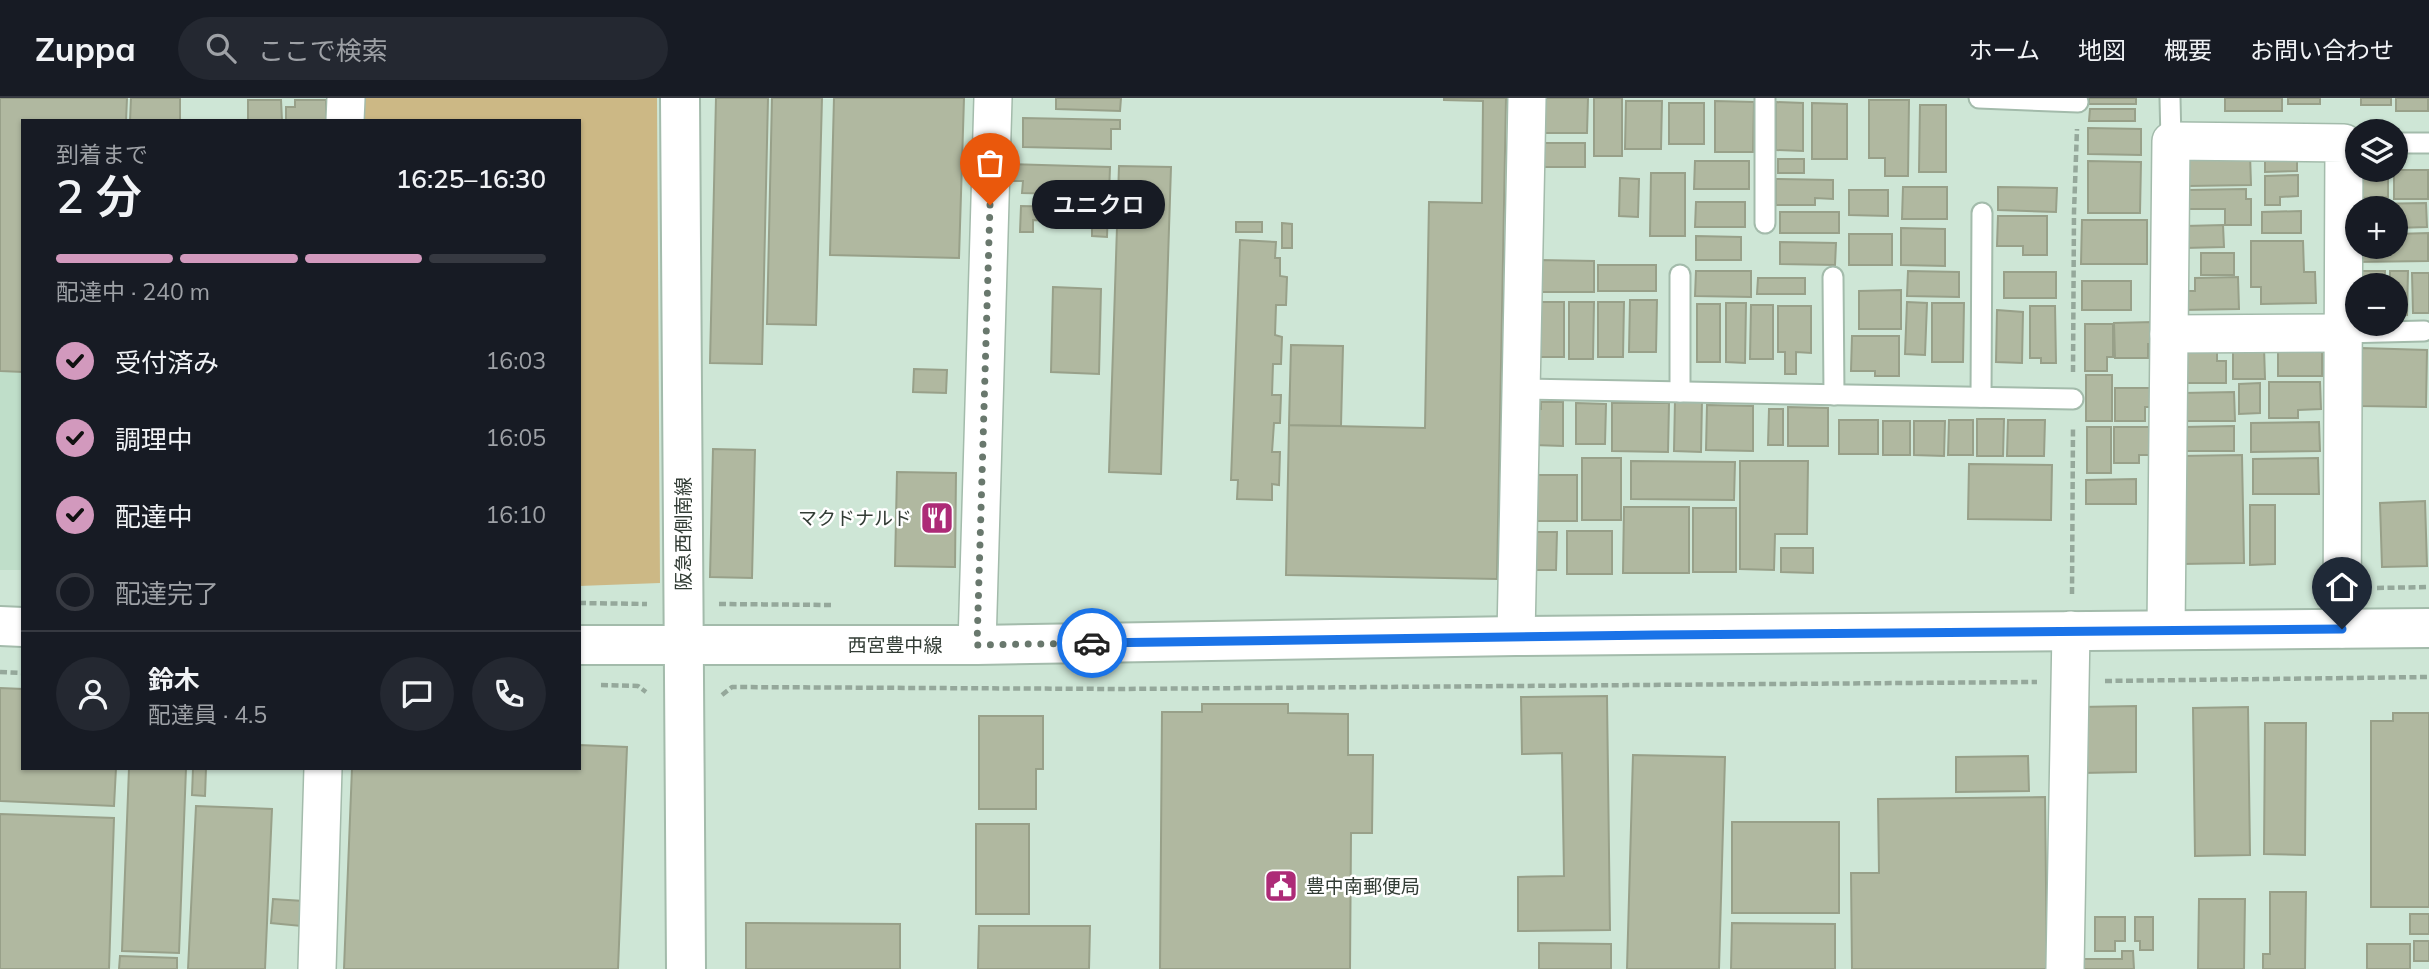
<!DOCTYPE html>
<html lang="ja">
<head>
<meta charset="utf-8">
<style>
	:root { --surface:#171b24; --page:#242831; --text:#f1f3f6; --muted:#9ea1a6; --line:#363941; --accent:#d299bd }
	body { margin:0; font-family:Mulish,"Noto Sans JP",sans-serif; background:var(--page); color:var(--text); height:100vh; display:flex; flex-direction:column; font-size:26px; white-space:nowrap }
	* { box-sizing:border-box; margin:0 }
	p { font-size:23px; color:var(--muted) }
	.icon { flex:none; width:38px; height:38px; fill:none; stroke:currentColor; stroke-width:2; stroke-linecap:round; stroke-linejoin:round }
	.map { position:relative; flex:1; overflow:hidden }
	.panel { position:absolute; left:21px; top:21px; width:560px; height:651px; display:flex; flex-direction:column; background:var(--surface); border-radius:0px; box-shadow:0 2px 5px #0004 }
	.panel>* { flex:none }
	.fabs { position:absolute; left:2345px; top:21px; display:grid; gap:14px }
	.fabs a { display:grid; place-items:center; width:63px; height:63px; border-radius:50%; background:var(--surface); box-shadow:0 2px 5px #0004; font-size:35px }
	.pin { position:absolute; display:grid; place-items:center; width:60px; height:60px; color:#fff; margin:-72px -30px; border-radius:50% 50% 50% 0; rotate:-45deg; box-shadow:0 0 7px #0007 }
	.pin .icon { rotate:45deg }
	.courier { position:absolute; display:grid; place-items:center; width:70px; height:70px; margin:-35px; border:5px solid #1a73e8; border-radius:50%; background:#fff; color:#222; box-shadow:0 2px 9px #0007 }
	.bubble { position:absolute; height:49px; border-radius:24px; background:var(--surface); box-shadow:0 2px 5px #0004; font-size:23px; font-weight:600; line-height:49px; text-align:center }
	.headline em { font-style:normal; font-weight:600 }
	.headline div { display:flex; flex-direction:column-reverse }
	.headline { display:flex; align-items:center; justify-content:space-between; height:119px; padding:0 35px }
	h1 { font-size:46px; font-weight:600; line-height:52px }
	.bar { display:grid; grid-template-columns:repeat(4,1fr); gap:10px 7px; align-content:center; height:84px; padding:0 35px }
	.bar i { height:9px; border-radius:5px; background:var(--line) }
	.bar .on { background:var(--accent) }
	.bar p { grid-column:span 4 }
	.line { display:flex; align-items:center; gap:18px; padding:0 35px; border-top:2px solid var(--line) }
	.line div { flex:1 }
	.round { display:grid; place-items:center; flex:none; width:74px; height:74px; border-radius:37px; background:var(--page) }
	ol { padding:0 35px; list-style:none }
	li { display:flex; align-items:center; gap:21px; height:77px }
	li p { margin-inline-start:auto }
	li .icon { padding:7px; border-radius:50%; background:var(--accent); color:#111; stroke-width:4 }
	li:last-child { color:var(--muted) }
	li i { width:38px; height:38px; border:4px solid var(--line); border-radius:50% }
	header { display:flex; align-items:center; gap:42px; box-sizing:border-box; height:98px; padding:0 35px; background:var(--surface); border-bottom:2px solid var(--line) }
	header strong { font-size:33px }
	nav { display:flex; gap:38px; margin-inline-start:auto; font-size:24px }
	.search { width:490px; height:63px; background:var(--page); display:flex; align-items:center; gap:18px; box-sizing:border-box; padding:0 24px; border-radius:38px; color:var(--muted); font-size:26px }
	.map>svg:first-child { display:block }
	.built { fill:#bfdec9 }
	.green { fill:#ccb885 }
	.building { fill:#b0b8a0; stroke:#98a089; stroke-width:2 }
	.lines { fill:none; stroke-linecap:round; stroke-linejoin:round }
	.service-casing { stroke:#a3bbab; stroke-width:23 }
	.minor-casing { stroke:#a3bbab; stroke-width:40 }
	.tertiary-casing { stroke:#a3bbab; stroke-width:42 }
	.secondary-casing { stroke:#a3bbab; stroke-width:42 }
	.path { stroke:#95a89b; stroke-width:4.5; stroke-dasharray:7 3.5; stroke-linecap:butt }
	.service { stroke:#fff; stroke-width:19 }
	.minor { stroke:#fff; stroke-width:37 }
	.tertiary { stroke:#fff; stroke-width:38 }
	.secondary { stroke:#fff; stroke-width:38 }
	.done { stroke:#69786d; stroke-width:7; stroke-dasharray:0 12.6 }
	.route { stroke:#1a73e8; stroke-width:9 }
	.labels { text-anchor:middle; stroke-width:5; stroke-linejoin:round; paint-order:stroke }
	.poi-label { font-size:19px; fill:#323c35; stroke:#fff; text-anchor:end }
	.street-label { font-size:19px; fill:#323c35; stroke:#fff }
</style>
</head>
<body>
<header>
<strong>Zuppa</strong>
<div class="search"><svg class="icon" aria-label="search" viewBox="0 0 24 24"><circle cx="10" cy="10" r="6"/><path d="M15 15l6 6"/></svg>ここで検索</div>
<nav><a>ホーム</a><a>地図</a><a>概要</a><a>お問い合わせ</a></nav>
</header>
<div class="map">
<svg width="2429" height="871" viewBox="0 0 2429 871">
	<rect width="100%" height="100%" fill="#cee6d6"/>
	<path class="built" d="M0 0H127V23H23V472H0Z"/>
	<path class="green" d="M359 0H657L660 485 579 488V23H358Z"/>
	<g class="building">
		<path d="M0 0H127L126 23H23V274L0 273Z"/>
		<path d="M131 0H180V23H130Z"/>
		<path d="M716 0H768L762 266 710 265Z"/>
		<path d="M772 0H822L816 227 767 226Z"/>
		<path d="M834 0H964L959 160 830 157Z"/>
		<path d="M1056 0H1121L1120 13 1056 11Z"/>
		<path d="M1444 0H1506L1497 481 1286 477 1289 327 1425 330 1429 104 1482 105 1483 3 1444 2Z"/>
		<path d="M1537 0H1588L1587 35H1537Z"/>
		<rect x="1594" y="0" width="28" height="58"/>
		<rect x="2089" y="0" width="47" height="6"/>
		<rect x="2225" y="0" width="57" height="13"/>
		<rect x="2288" y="0" width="32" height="6"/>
		<rect x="2361" y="0" width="30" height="7"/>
		<rect x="2396" y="0" width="32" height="13"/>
		<path d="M248 2H281L282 23H248Z"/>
		<path d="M295 2H326V23H286V9H295Z"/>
		<path d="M1869 2H1909L1908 78H1885V60H1869Z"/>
		<path d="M1626 3H1662L1661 51H1625Z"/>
		<path d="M1715 3 1754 4 1753 54H1715Z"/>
		<path d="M1776 4 1803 5V53L1776 52Z"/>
		<rect x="1669" y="5" width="35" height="41"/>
		<path d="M1812 5 1847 6V61H1812Z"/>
		<path d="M1920 7H1946V74H1919Z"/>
		<path d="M2090 11H2135V23H2089Z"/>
		<path d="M1023 20 1120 22V31H1111V51L1023 49Z"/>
		<path d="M2088 30 2141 31V57L2088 56Z"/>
		<rect x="1541" y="45" width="44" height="24"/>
		<path d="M2250 56 2251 87 2188 88V57Z"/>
		<path d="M2265 58H2297V73L2265 74Z"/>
		<rect x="1778" y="61" width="26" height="14"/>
		<path d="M1695 63H1749V91H1694Z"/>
		<path d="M2088 63 2141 64 2140 115H2088Z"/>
		<path d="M1011 66 1110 69 1109 97 1022 95 1023 83H1010Z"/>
		<path d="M1119 68 1171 69 1161 376 1109 374Z"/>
		<path d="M2357 72H2388V99L2357 100Z"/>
		<rect x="2394" y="72" width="34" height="29"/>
		<path d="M1651 75H1685V138H1650Z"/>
		<path d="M2298 77V98L2280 99V107H2265V78Z"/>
		<path d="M1620 80 1639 81 1638 119 1619 118Z"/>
		<path d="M1776 81 1833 82V101L1815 100V107H1776Z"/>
		<path d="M1903 89H1947V121H1902Z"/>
		<path d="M1998 89 2057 90 2056 114 1998 112Z"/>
		<path d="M2246 91V101H2251V127H2225V111H2189L2188 92Z"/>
		<path d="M1849 92H1888V118L1849 117Z"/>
		<path d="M1696 104H1745V129H1695Z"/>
		<path d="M2426 105 2427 129 2396 130V110H2369V106Z"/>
		<path d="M1021 108 1108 110 1107 139 1092 138V124L1033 122V134H1020Z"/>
		<path d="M2301 113V135H2262V114Z"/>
		<rect x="1780" y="114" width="59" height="21"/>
		<path d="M1998 118H2047V157H2023V148H1997Z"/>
		<path d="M2082 122H2147V166H2081Z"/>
		<rect x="1236" y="124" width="26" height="10"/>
		<path d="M1282 125 1292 126V150H1282Z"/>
		<path d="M2223 127 2224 149 2185 150V128Z"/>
		<path d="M1901 130 1945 131V168L1901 167Z"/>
		<path d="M2428 135V163L2355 164 2357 149H2396V136Z"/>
		<rect x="1849" y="136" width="43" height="31"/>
		<path d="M1696 138 1741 139V162H1696Z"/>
		<path d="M1240 142 1276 144 1275 160H1280V178L1287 179 1286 207H1276L1275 237 1282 239 1281 266H1273L1272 297H1281L1280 325H1274L1272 354H1280L1279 387 1272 386V402L1237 401 1238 382H1231Z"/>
		<path d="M2251 143H2303L2304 174H2315L2316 205 2261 206V189H2251Z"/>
		<path d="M1780 144 1836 145 1835 167 1780 166Z"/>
		<rect x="2201" y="155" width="33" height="22"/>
		<path d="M1539 162 1594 163V194H1539Z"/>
		<rect x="1598" y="167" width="58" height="26"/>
		<path d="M1696 173H1751V199L1695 198Z"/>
		<path d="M1908 173 1959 174V199L1907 198Z"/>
		<path d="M2356 173H2385L2384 187H2357Z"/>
		<path d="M2390 173H2408L2407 217 2396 216V187H2390Z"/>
		<rect x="2004" y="174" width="52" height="26"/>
		<path d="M2412 175H2429V215H2413Z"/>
		<path d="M2238 179 2239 211 2182 212V193H2195V180Z"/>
		<path d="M1758 180H1805V196H1757Z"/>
		<rect x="2082" y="183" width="49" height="29"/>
		<path d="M1053 189 1101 191 1099 276 1051 274Z"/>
		<path d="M1901 192V231H1859V193Z"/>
		<path d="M1630 202H1657L1656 254H1629Z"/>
		<rect x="1534" y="204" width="30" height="55"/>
		<path d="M1569 204H1594L1593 261H1569Z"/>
		<path d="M1598 204H1624L1623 259H1598Z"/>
		<path d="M1907 204 1927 205 1925 257 1905 256Z"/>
		<path d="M1726 205H1746L1745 265 1726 264Z"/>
		<path d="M1932 205H1964L1963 264H1932Z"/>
		<rect x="1697" y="206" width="23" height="58"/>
		<path d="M1751 207H1773V261H1750Z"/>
		<path d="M1778 208H1811V255L1796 254V276H1785V254H1778Z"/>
		<path d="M2030 208H2055L2056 265H2041V260H2030Z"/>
		<path d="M1997 212 2023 214 2022 265 1996 264Z"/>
		<path d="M2152 224V246H2148V260H2115L2114 225Z"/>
		<path d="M2085 226H2113V259H2107V273H2085Z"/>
		<path d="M1852 238H1899V278H1875V273H1851Z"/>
		<rect x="2278" y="246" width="44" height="32"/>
		<path d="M1291 247 1343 248 1341 328 1289 327Z"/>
		<path d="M2183 247H2217V263H2226V285H2183Z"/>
		<path d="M2233 249H2264L2265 281H2233Z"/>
		<path d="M2361 250 2427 252 2426 309 2360 308Z"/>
		<path d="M914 271 947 272 946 295 913 294Z"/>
		<rect x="2086" y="277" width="26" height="46"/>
		<path d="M2269 284H2320L2321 311 2298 312V320H2269Z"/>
		<path d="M2260 285V315L2239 316V286Z"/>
		<path d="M2115 290H2153V309H2145V323H2115Z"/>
		<path d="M2234 294 2235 323H2183V295Z"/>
		<path d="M1675 302H1702L1701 354 1674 353Z"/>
		<path d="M1541 304H1563V348L1534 347V311H1541Z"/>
		<path d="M1576 305 1606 306 1605 346H1576Z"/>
		<path d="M1612 305H1669L1668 354 1612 353Z"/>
		<path d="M1707 307 1753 308V353L1706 352Z"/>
		<path d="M1788 309 1828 310V348H1788Z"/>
		<path d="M1769 311H1783V347H1768Z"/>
		<path d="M1977 321H2004L2003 358H1977Z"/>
		<rect x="1839" y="322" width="39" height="34"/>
		<path d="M1949 322H1973V357H1948Z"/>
		<path d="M2008 322H2045L2044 358H2007Z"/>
		<rect x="1883" y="323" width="27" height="34"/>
		<path d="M1914 323H1945L1944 358 1914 357Z"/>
		<path d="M2319 324 2320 353 2251 354V325Z"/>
		<path d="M2234 328V353H2184V329Z"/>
		<rect x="2087" y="329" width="24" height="46"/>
		<path d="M2114 329H2153V357H2139V365H2114Z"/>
		<path d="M713 351 755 352 752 480 710 479Z"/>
		<path d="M2242 357 2244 465 2181 466 2179 358Z"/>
		<rect x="1582" y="360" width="39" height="62"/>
		<path d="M2318 360 2319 396H2253V361Z"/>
		<path d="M1631 363 1735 364 1734 402 1631 401Z"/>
		<path d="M1740 363H1808L1807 436H1775L1774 472 1740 471Z"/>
		<path d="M1969 366 2052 367 2051 422 1968 421Z"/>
		<path d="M897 374 956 375 955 469 895 468Z"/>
		<rect x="1530" y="377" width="47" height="46"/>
		<path d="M2136 381V406H2086V382Z"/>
		<path d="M2425 403 2427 468 2382 469 2380 405Z"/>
		<path d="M2250 407H2275V466L2250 467Z"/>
		<path d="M1624 409H1689V475H1623Z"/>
		<rect x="1693" y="410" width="43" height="64"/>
		<rect x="1567" y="433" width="45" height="43"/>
		<path d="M1525 434H1557L1556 472H1524Z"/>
		<path d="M1781 450H1813V475L1781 474Z"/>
		<path d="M0 590 23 591V670H116L114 708 0 703Z"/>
		<path d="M1607 598 1610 832 1518 833V779L1564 778 1562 655 1522 656 1521 599Z"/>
		<path d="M1202 606H1288V615L1348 616V657H1373L1372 735H1351L1350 871H1160L1162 614H1202Z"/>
		<path d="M2136 608V674L2081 675 2080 609Z"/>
		<path d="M2248 609 2250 757 2195 758 2193 610Z"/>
		<path d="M2393 615H2429V809H2371V623H2393Z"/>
		<path d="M979 618H1043V671H1036V711H979Z"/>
		<path d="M2265 625H2306L2305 757 2264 756Z"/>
		<path d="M579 647 627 649 618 871H344L352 670H579Z"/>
		<path d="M1633 657 1725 659 1719 871H1627Z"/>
		<path d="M2028 658 2029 693 1956 694V659Z"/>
		<path d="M129 670H186L179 855 122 853Z"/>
		<path d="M193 670H206L205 698 192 697Z"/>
		<path d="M2045 699 2047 871H1852L1851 775H1879L1878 701Z"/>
		<path d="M196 708 272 711 265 871H188Z"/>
		<path d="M0 716 114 720 109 871H0Z"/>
		<rect x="1732" y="724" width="107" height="91"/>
		<rect x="976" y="726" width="53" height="90"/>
		<path d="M2270 794H2306L2305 871H2263V856H2270Z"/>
		<path d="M273 801 303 803 301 828 271 825Z"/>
		<path d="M2199 801H2245L2244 871H2198Z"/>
		<rect x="2410" y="816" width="19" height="20"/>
		<path d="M2095 819H2125V843H2115V853H2095Z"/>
		<path d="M2135 819H2153V852H2140V843H2135Z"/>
		<path d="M746 825 900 826V871H746Z"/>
		<path d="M1732 825 1835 826V871H1731Z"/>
		<path d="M979 828H1090L1089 871H978Z"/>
		<rect x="2414" y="843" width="15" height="20"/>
		<path d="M1539 845 1611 846V871H1539Z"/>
		<rect x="2367" y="846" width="43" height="25"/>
		<path d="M2122 853H2133L2134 871H2082V861H2122Z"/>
		<path d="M120 858 177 860V871H119Z"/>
	</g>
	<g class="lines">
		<defs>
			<g id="service">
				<path d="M1979 0 2078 4"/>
				<path d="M2170 0 2171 43"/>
				<path d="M2396 45H2429"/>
				<path d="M1765 125V0"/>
				<path d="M1680 177V294"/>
				<path d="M1833 179 1834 297"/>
				<path d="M2342 235 2424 233"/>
				<path d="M1521 291 2073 301"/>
				<path d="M1981 299 1982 115"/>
			</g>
			<g id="minor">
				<path d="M345 23 346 0"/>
				<path d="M2169 236 2342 235"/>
				<path d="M2166 532 2171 43 2344 45 2342 531"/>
				<path d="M1516 538 1527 0"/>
				<path d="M977 547 993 0"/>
				<path d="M317 871 323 670"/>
				<path d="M2065 871 2071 532"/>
			</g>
			<path id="tertiary" d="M680 0 686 871"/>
			<g id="secondary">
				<path d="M0 528 23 529"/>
				<path d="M579 547H977L1516 538 2429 530"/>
			</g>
		</defs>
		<use href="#service" class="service-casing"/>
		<use href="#minor" class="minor-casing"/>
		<use href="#tertiary" class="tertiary-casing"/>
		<use href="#secondary" class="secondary-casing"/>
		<g class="path">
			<path d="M2073 274 2074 114 2077 31"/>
			<path d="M2377 490 2429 489"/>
			<path d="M2072 496 2073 329"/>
			<path d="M579 505 647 506"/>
			<path d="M719 506 832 507"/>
			<path d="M0 574 23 575"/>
			<path d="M2105 583 2429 579"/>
			<path d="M601 587 638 588 646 594"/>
			<path d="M722 597 732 589 1119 591 2037 584"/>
		</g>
		<use href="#service" class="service"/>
		<use href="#minor" class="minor"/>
		<use href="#tertiary" class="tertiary"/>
		<use href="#secondary" class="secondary"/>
	</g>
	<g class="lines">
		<path class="done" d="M990 107 977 547 1092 545"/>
		<path class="route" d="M1092 545 1655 537 2342 531"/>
	</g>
	<defs>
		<symbol id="restaurant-square" viewBox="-11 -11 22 22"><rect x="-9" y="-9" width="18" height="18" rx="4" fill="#ad2b77" stroke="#fff"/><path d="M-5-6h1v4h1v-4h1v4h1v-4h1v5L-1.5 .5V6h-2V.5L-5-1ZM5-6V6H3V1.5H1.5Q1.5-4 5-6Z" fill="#fff"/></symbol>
		<symbol id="civic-square" viewBox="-11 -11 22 22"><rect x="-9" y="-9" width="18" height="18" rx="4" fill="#ad2b77" stroke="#fff"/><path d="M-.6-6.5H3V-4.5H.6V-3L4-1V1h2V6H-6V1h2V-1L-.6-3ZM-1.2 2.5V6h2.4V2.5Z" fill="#fff"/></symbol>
	</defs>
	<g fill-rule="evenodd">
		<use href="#restaurant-square" x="918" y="401" width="38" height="38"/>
		<use href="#civic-square" x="1262" y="769" width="38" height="38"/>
	</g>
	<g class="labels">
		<g class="poi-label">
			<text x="912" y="427">マクドナルド</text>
			<text x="1306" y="795" text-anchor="start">豊中南郵便局</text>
		</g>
		<g class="street-label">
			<text transform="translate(683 436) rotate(-90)" y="7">阪急西側南線</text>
			<text x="895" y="554">西宮豊中線</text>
		</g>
	</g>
</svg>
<div class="fabs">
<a><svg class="icon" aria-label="layers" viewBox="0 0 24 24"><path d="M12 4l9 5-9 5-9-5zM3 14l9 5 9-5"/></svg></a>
<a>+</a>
<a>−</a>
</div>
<div class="pin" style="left:990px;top:107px;background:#ea580c"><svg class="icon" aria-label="bag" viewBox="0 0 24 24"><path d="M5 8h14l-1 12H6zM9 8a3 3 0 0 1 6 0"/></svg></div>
<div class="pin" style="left:2342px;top:531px;background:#1f2937"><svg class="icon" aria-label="home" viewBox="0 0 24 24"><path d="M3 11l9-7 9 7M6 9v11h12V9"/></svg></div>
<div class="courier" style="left:1092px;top:545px"><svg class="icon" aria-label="car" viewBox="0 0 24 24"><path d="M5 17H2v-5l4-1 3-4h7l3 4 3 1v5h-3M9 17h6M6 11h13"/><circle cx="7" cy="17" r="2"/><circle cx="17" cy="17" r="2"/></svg></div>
<div class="bubble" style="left:1032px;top:82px;width:133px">ユニクロ</div>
<section class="panel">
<div class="headline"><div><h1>2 分</h1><p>到着まで</p></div><em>16:25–16:30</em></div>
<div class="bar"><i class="on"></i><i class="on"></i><i class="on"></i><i></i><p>配達中 · 240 m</p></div>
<ol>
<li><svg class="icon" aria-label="check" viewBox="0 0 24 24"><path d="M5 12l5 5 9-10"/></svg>受付済み<p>16:03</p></li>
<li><svg class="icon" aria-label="check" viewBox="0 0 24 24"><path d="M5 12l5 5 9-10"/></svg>調理中<p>16:05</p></li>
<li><svg class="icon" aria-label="check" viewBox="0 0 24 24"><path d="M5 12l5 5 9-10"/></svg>配達中<p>16:10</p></li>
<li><i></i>配達完了</li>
</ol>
<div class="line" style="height:126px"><a class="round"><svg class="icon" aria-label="person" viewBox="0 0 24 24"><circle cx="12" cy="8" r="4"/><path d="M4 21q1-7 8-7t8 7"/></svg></a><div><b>鈴木</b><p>配達員 · 4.5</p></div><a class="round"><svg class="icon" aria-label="chat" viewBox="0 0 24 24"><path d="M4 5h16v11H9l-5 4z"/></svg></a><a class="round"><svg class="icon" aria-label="phone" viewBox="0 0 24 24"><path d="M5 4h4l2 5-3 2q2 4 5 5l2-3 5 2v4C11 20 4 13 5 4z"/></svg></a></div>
</section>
</div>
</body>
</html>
